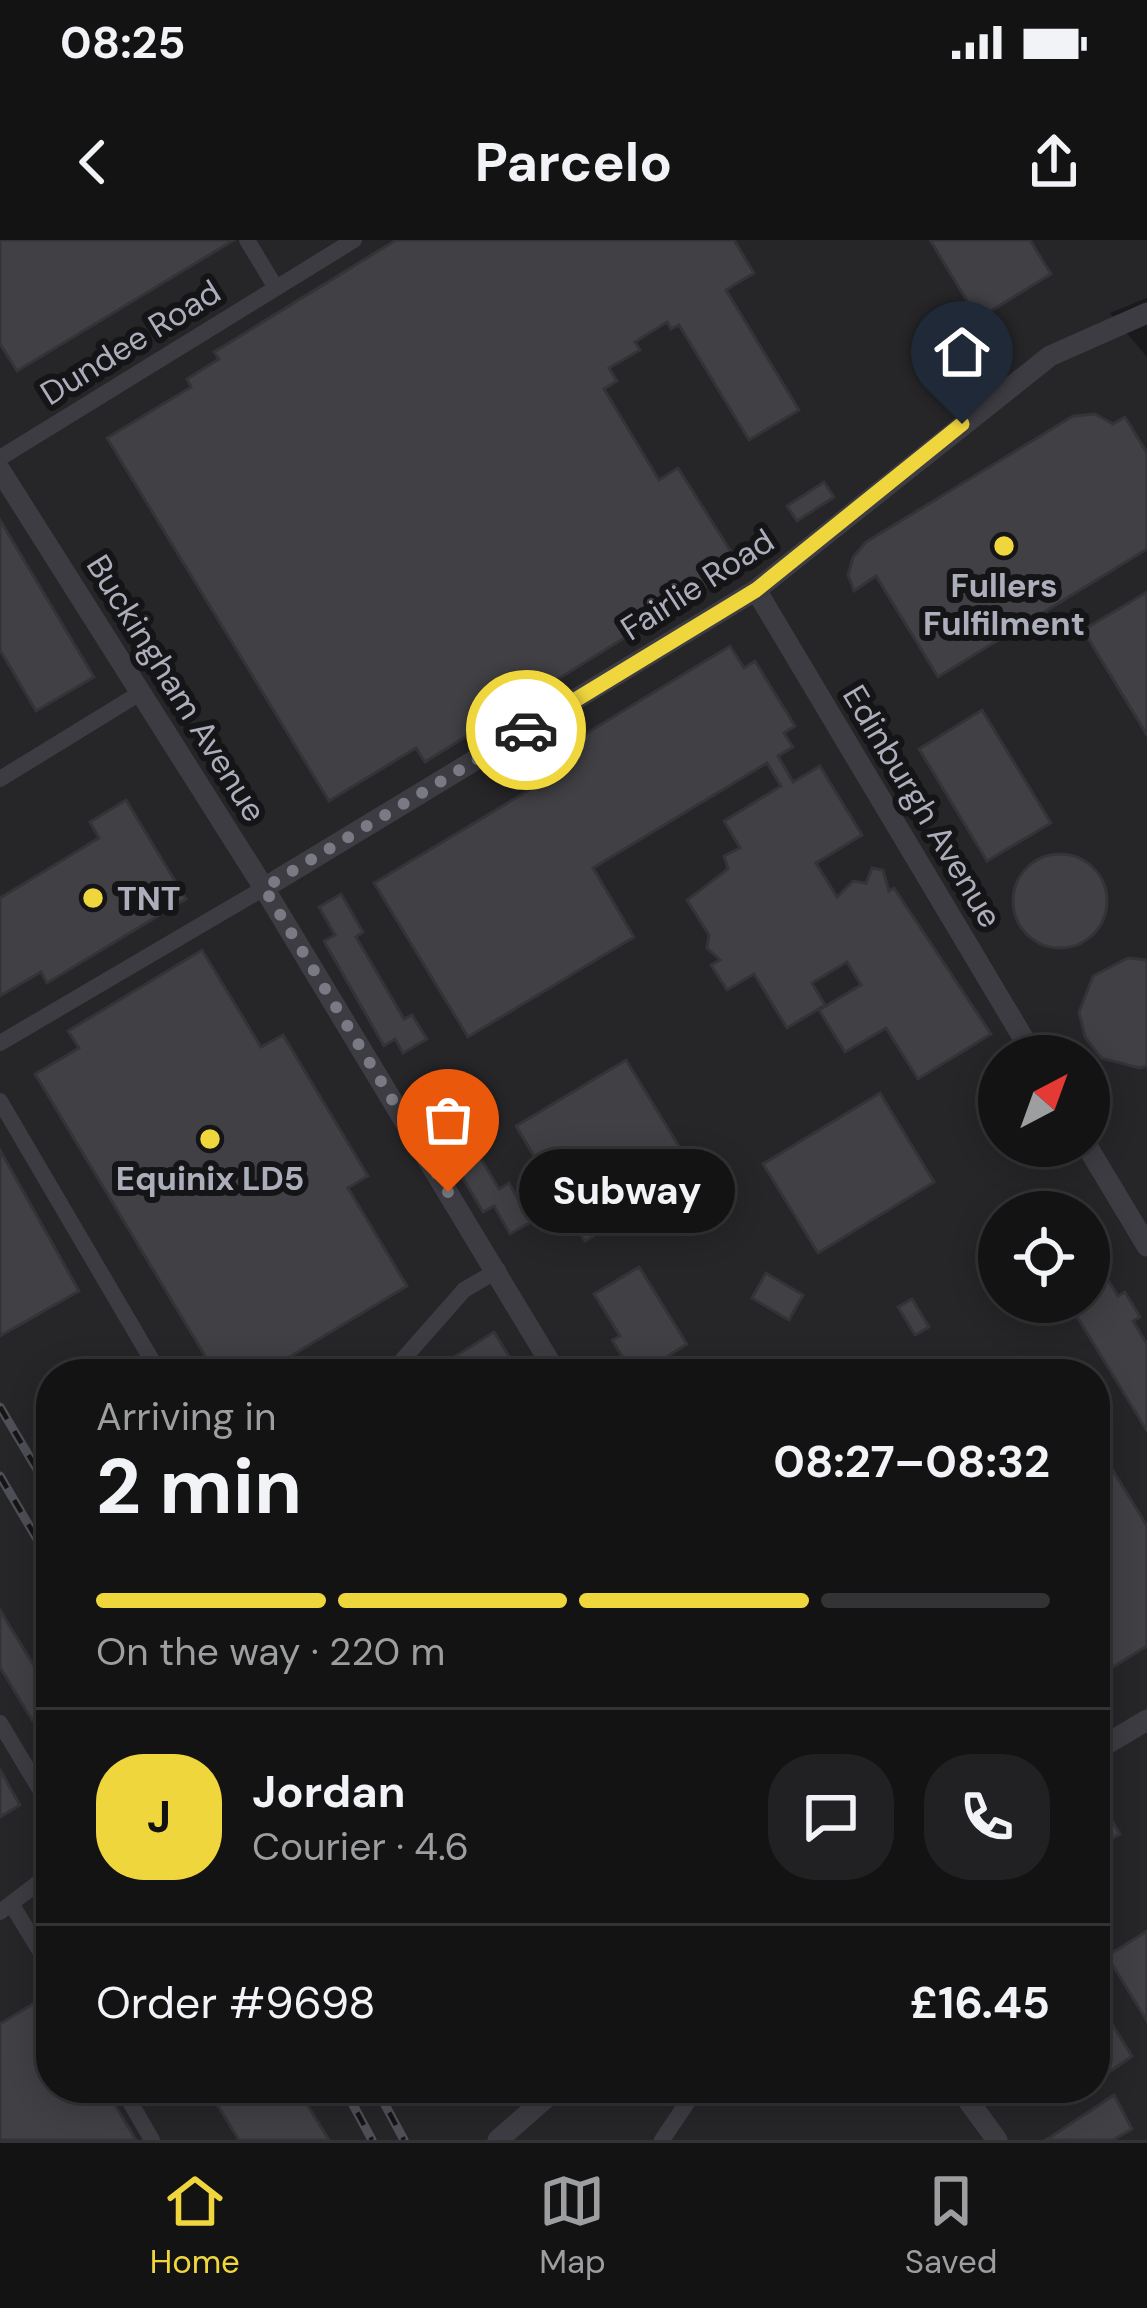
<!DOCTYPE html>
<html lang="en">
<head>
<meta charset="utf-8">
<style>
	:root { --surface:#141314; --page:#212022; --text:#f1f3f6; --muted:#9d9ea0; --line:#333234; --accent:#f0d63d }
	body { margin:0; font-family:"DM Sans",sans-serif; background:var(--page); color:var(--text); height:100vh; display:flex; flex-direction:column; font-size:45px; white-space:nowrap }
	* { box-sizing:border-box; margin:0 }
	p { font-size:39px; color:var(--muted) }
	.icon { flex:none; width:66px; height:66px; fill:none; stroke:currentColor; stroke-width:2; stroke-linecap:round; stroke-linejoin:round }
	.map { position:relative; flex:1; overflow:hidden }
	.panel { position:absolute; left:36px; top:1119px; width:1074px; height:744px; display:flex; flex-direction:column; background:var(--surface); border-radius:48px; box-shadow:0 6px 30px #0003,0 0 0 3px var(--line) }
	.panel>* { flex:none }
	.needle { width:78px; rotate:41deg }
	.tools { position:absolute; left:978px; top:795px; display:grid; gap:24px }
	.tools a { display:grid; place-items:center; width:132px; height:132px; border-radius:50%; background:var(--surface); box-shadow:0 6px 30px #0003,0 0 0 3px var(--line); font-size:60px }
	.pin { position:absolute; display:grid; place-items:center; width:102px; height:102px; color:#fff; margin:-123px -51px; border-radius:50% 50% 50% 0; rotate:-45deg; box-shadow:0 0 12px #0007 }
	.pin .icon { rotate:45deg }
	.courier { position:absolute; display:grid; place-items:center; width:120px; height:120px; margin:-60px; border:9px solid #f0d63d; border-radius:50%; background:#fff; color:#222; box-shadow:0 3px 15px #0007 }
	.bubble { position:absolute; height:84px; border-radius:42px; background:var(--surface); box-shadow:0 6px 30px #0003,0 0 0 3px var(--line); font-size:39px; font-weight:700; line-height:84px; text-align:center }
	.overview em { font-style:normal; font-weight:700 }
	.overview div { display:flex; flex-direction:column-reverse }
	.overview { display:flex; align-items:center; justify-content:space-between; height:204px; padding:0 60px }
	h1 { font-size:78px; font-weight:700; line-height:90px }
	.bar { display:grid; grid-template-columns:repeat(4,1fr); gap:18px 12px; align-content:center; height:144px; padding:0 60px }
	.bar i { height:15px; border-radius:9px; background:var(--line) }
	.bar .active { background:var(--accent) }
	.bar p { grid-column:span 4 }
	.line { display:flex; align-items:center; gap:30px; padding:0 60px; border-top:3px solid var(--line) }
	.line div { flex:1 }
	.round { display:grid; place-items:center; flex:none; width:126px; height:126px; border-radius:48px; background:var(--page) }
	.status { display:flex; justify-content:space-between; align-items:center; height:84px; padding:0 60px; background:var(--surface); direction:ltr }
	.status svg { height:33px; fill:currentColor }
	header { display:flex; justify-content:space-between; align-items:center; height:156px; padding:0 60px; background:var(--surface); font-size:54px; font-weight:700 }
	.menu { display:flex; justify-content:space-around; align-items:center; height:168px; border-top:3px solid var(--line); background:var(--surface); font-size:33px; color:var(--muted) }
	.menu a { display:grid; justify-items:center; gap:6px }
	.menu .active { color:var(--accent) }
	.map>svg:first-child { display:block }
	.built { fill:#262528; fill-rule:evenodd }
	.building { fill:#414145; stroke:#343337; stroke-width:3 }
	.lines { fill:none; stroke-linecap:round; stroke-linejoin:round }
	.minor { stroke:#3c3c42; stroke-width:16 }
	.tertiary { stroke:#3c3c42; stroke-width:21 }
	.rail-casing { stroke:#4f5057; stroke-width:9 }
	.rail { stroke:#151416; stroke-width:4.5; stroke-dasharray:14; stroke-linecap:butt }
	.done { stroke:#797a83; stroke-width:12; stroke-dasharray:0 21.6 }
	.route { stroke:#f0d63d; stroke-width:15 }
	.poi-dot { fill:#f0d63d; stroke:#151416; stroke-width:4.5 }
	.labels { text-anchor:middle; stroke-width:12; stroke-linejoin:round; paint-order:stroke }
	.street-label { font-size:33px; fill:#acaebb; stroke:#151416 }
	.poi-label { font-size:33px; font-weight:bold; fill:#acaebb; stroke:#151416 }
</style>
</head>
<body>
<div class="status"><b>08:25</b><svg viewBox="0 0 49 12"><path d="M0 12V9h3v3zM5 12V6h3v6zM10 12V3h3v9zM15 12V0h3v12zM26 1h20v11H26zM47 4h2v5h-2z"/></svg></div>
<header><svg class="icon" aria-label="back" viewBox="0 0 24 24"><path d="M15 5l-7 7 7 7"/></svg>Parcelo<svg class="icon" aria-label="share" viewBox="0 0 24 24"><path d="M12 15V3M7 8l5-5 5 5M5 13v7h14v-7"/></svg></header>
<div class="map">
<svg width="1147" height="1900" viewBox="0 0 1147 1900">
	<rect width="100%" height="100%" fill="#1a191b"/>
	<path class="built" d="M0 0H1147V58L1110 73 1147 117V1900H0ZM999 816H1089V906H999ZM999 972H1089V1062H999ZM51 1134H1095V1848H51Z"/>
	<g class="building">
		<path d="M0 0H234L17 131 0 104Z"/>
		<path d="M396 0H734L754 33 726 50 799 170 749 200 679 85 671 89 667 82 635 102 640 110 609 128 617 141 604 149 659 240 678 228 740 326 425 522 416 508 329 561 107 198 191 147 187 139 219 119 214 112Z"/>
		<path d="M930 0H1030L1051 34 978 79Z"/>
		<path d="M1095 174 1113 184 1125 177 1147 213V309L938 437 876 336 854 351 848 335 853 317 866 302 1073 176Z"/>
		<path d="M824 242 834 257 797 281 787 266Z"/>
		<path d="M0 280 94 437 36 471 0 410Z"/>
		<path d="M1147 352V495L1083 390Z"/>
		<path d="M730 406 744 428 755 421 795 486 784 493 793 507 778 516 793 542 820 526 862 595 816 623 837 657 853 641 866 643 872 628 883 630 889 651 894 648 991 794 918 839 886 788 845 812 819 770 861 745 847 722 812 743 825 765 787 788 754 734 727 750 711 725 720 720 707 708 709 695 687 660 728 629 724 616 740 608 724 581 781 546 767 523 593 628 634 697 468 797 374 643 549 538 539 522Z"/>
		<path d="M982 470 1051 583 987 621 919 509Z"/>
		<path d="M126 560 186 659 47 743 41 732 0 756V658L99 598 90 582Z"/>
		<circle cx="1060" cy="661" r="47"/>
		<path d="M341 654 363 692 356 697 404 779 412 775 427 799 403 813 395 799 384 806 324 701 335 695 319 667Z"/>
		<path d="M202 710 261 807 283 795 368 936 348 948 407 1046 261 1134H216L35 834 79 808 68 791Z"/>
		<path d="M1128 718 1147 720V826L1139 828 1101 818 1085 797 1079 772 1093 736Z"/>
		<path d="M626 820 696 934 585 1001 516 886Z"/>
		<path d="M444 835 459 861 450 867 499 949 509 943 531 982 510 994 494 966 483 972 422 869 432 863 423 848Z"/>
		<path d="M880 853 934 942 818 1013 763 924Z"/>
		<path d="M0 910 79 1051 0 1096Z"/>
		<path d="M639 1027 687 1104 668 1116 679 1134H633L612 1100 620 1096 594 1054Z"/>
		<path d="M1100 1027 1118 1056 1125 1052 1140 1077 1133 1081 1147 1104V1191L1068 1062H1089V1034Z"/>
		<path d="M766 1033 803 1055 789 1080 752 1058Z"/>
		<path d="M912 1059 929 1087 915 1095 898 1067Z"/>
		<path d="M494 1092 520 1134H427Z"/>
		<path d="M1095 1201 1147 1286V1406L1095 1438Z"/>
		<path d="M0 1370 51 1454V1468L32 1480 0 1427Z"/>
		<path d="M0 1530 20 1565 0 1577Z"/>
		<path d="M1095 1552 1120 1594 1095 1609Z"/>
		<path d="M1147 1691V1781L1107 1716Z"/>
		<path d="M51 1753V1848H105L136 1900H0V1784Z"/>
		<path d="M1095 1757 1132 1816 1101 1838 1095 1828Z"/>
		<path d="M207 1848H297L329 1900H239Z"/>
		<path d="M1114 1855 1132 1889 1113 1900H1046Z"/>
	</g>
	<g class="lines">
		<g class="minor">
			<path d="M247 0 276 48"/>
			<path d="M0 218 354 0"/>
			<path d="M0 539 140 453"/>
			<path d="M0 803 264 648"/>
			<path d="M0 861 160 1134"/>
			<path d="M390 1134 464 1050 498 1030"/>
			<path d="M0 1483 51 1568"/>
			<path d="M12 1665 51 1729"/>
			<path d="M0 1672 51 1633"/>
			<path d="M122 1848 152 1900"/>
			<path d="M662 1900 697 1848"/>
		</g>
		<g class="tertiary">
			<path d="M0 230 264 648 557 1134"/>
			<path d="M756 350 1034 816"/>
			<path d="M264 648 756 350 1050 116 1147 73"/>
			<path d="M1087 906 1147 1006"/>
			<path d="M1095 1511 1147 1480"/>
			<path d="M959 1848 997 1900"/>
			<path d="M498 1900 557 1848"/>
		</g>
		<defs>
			<g id="rail">
				<path d="M0 1167 51 1253"/>
				<path d="M0 1236 51 1323"/>
				<path d="M344 1848 372 1900"/>
				<path d="M376 1848 404 1900"/>
			</g>
		</defs>
		<use href="#rail" class="rail-casing"/>
		<use href="#rail" class="rail"/>
	</g>
	<g class="lines">
		<path class="done" d="M448 952 264 648 526 490"/>
		<path class="route" d="M526 490 756 350 962 184"/>
	</g>
	<g class="poi-dot">
		<circle cx="1004" cy="306" r="12"/>
		<circle cx="93" cy="658" r="12"/>
		<circle cx="210" cy="899" r="12"/>
	</g>
	<g class="labels">
		<g class="street-label">
			<text transform="translate(130 102) rotate(-32)" y="12">Dundee Road</text>
			<text transform="translate(697 344) rotate(-33)" y="12">Fairlie Road</text>
			<text transform="translate(177 448) rotate(58)" y="12">Buckingham Avenue</text>
			<text transform="translate(923 566) rotate(59)" y="12">Edinburgh Avenue</text>
		</g>
		<g class="poi-label">
			<text x="1004" y="357">Fullers<tspan x="1004" dy="38">Fulfilment</tspan></text>
			<text x="117" y="670" text-anchor="start">TNT</text>
			<text x="210" y="950">Equinix LD5</text>
		</g>
	</g>
</svg>
<div class="tools">
<a><svg class="needle" viewBox="-14 -14 28 28"><path d="M0-13l5 13h-10z" fill="#e53935"/><path d="M0 13l5-13h-10z" fill="#9d9ea0"/></svg></a>
<a><svg class="icon" aria-label="locate" viewBox="0 0 24 24"><circle cx="12" cy="12" r="6"/><path d="M12 2v4M12 18v4M2 12h4M18 12h4"/></svg></a>
</div>
<div class="pin" style="left:448px;top:952px;background:#ea580c"><svg class="icon" aria-label="bag" viewBox="0 0 24 24"><path d="M5 8h14l-1 12H6zM9 8a3 3 0 0 1 6 0"/></svg></div>
<div class="pin" style="left:962px;top:184px;background:#1f2937"><svg class="icon" aria-label="home" viewBox="0 0 24 24"><path d="M3 11l9-7 9 7M6 9v11h12V9"/></svg></div>
<div class="courier" style="left:526px;top:490px"><svg class="icon" aria-label="car" viewBox="0 0 24 24"><path d="M5 17H2v-5l4-1 3-4h7l3 4 3 1v5h-3M9 17h6M6 11h13"/><circle cx="7" cy="17" r="2"/><circle cx="17" cy="17" r="2"/></svg></div>
<div class="bubble" style="left:519px;top:909px;width:216px">Subway</div>
<section class="panel">
<div class="overview"><div><h1>2 min</h1><p>Arriving in</p></div><em>08:27–08:32</em></div>
<div class="bar"><i class="active"></i><i class="active"></i><i class="active"></i><i></i><p>On the way · 220 m</p></div>
<div class="line" style="height:216px"><b class="round" style="background:var(--accent);color:#111">J</b><div><b>Jordan</b><p>Courier · 4.6</p></div><a class="round"><svg class="icon" aria-label="chat" viewBox="0 0 24 24"><path d="M4 5h16v11H9l-5 4z"/></svg></a><a class="round"><svg class="icon" aria-label="phone" viewBox="0 0 24 24"><path d="M5 4h4l2 5-3 2q2 4 5 5l2-3 5 2v4C11 20 4 13 5 4z"/></svg></a></div>
<div class="line" style="height:156px"><div>Order #9698</div><b>£16.45</b></div>
</section>
</div>
<nav class="menu">
<a class="active"><svg class="icon" aria-label="home" viewBox="0 0 24 24"><path d="M3 11l9-7 9 7M6 9v11h12V9"/></svg>Home</a>
<a><svg class="icon" aria-label="map" viewBox="0 0 24 24"><path d="M3 6l6-2 6 2 6-2v14l-6 2-6-2-6 2zM9 4v14M15 6v14"/></svg>Map</a>
<a><svg class="icon" aria-label="saved" viewBox="0 0 24 24"><path d="M7 4h10v16l-5-4-5 4z"/></svg>Saved</a>
</nav>
</body>
</html>
